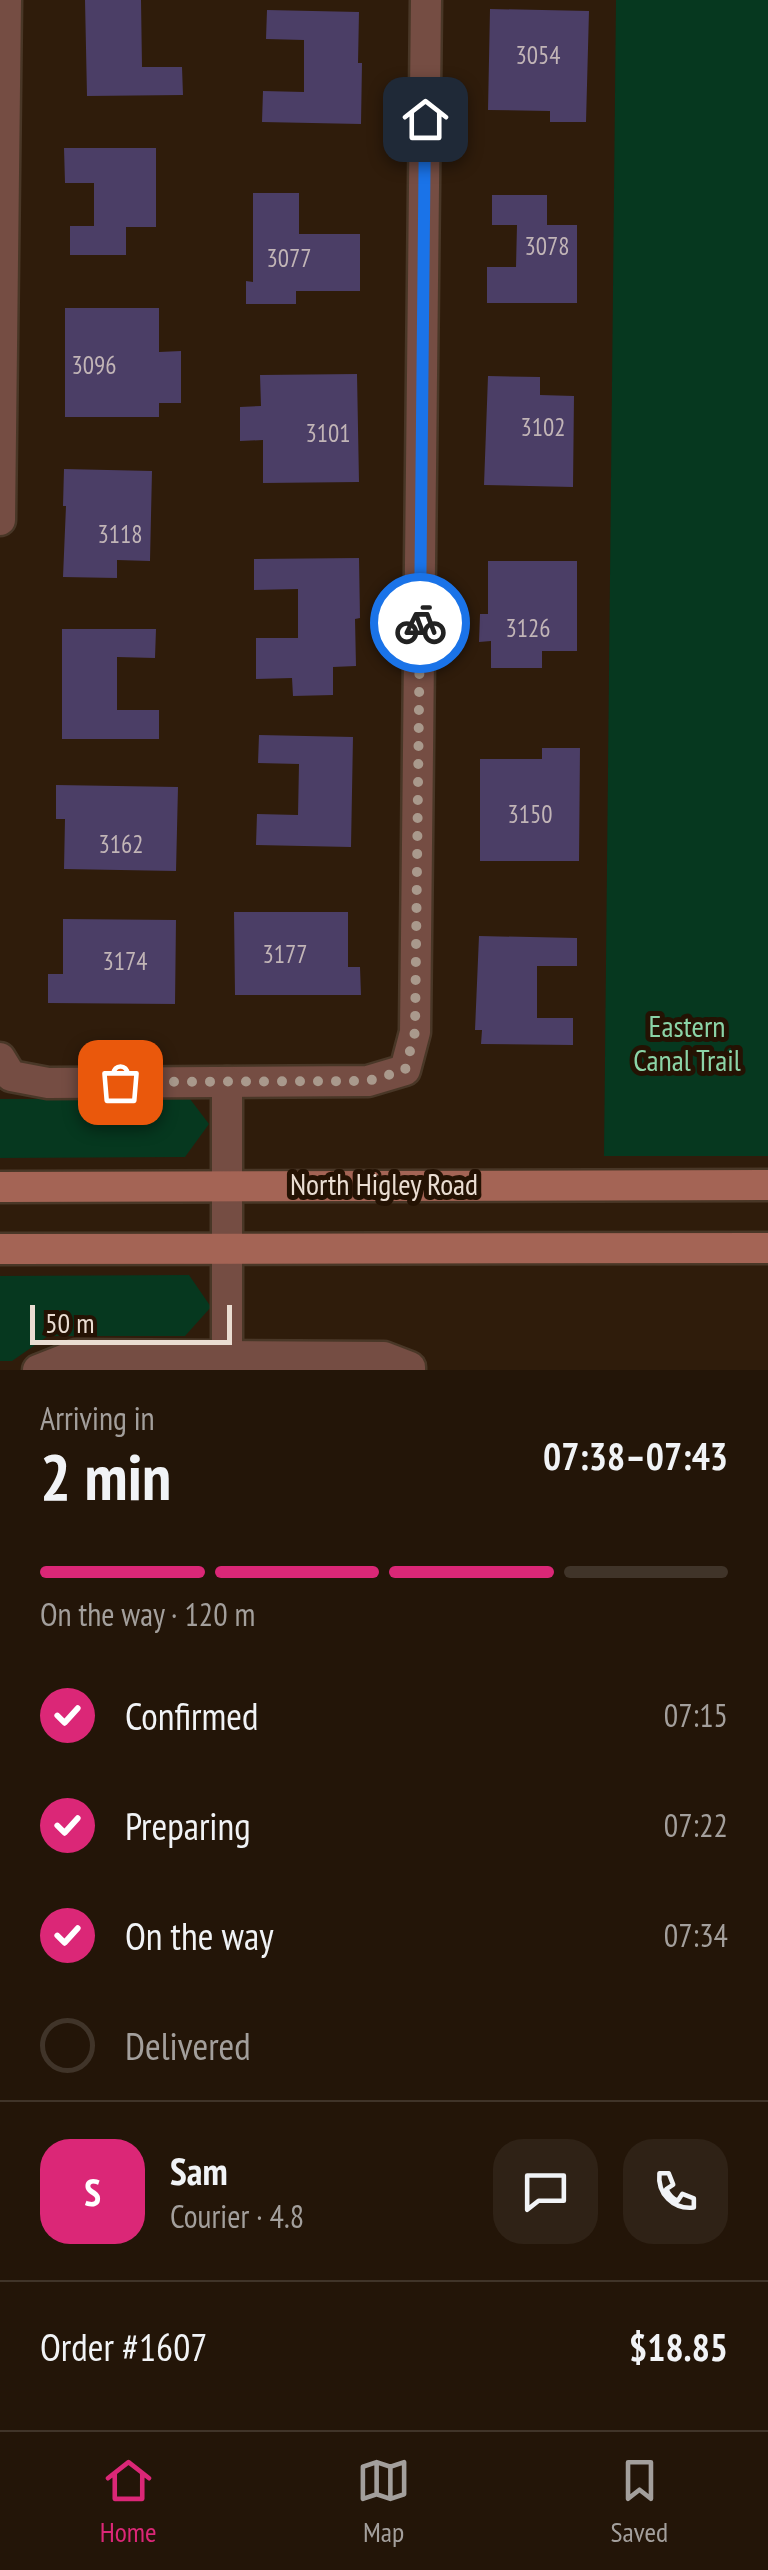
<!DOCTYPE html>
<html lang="en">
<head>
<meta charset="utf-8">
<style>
	:root { --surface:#231508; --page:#2f2216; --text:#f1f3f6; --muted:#a39f9c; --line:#403429; --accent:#db2777 }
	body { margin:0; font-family:"PT Sans Narrow",sans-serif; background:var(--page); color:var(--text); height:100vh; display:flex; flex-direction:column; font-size:38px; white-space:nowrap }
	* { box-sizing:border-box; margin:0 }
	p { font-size:32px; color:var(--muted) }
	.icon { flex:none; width:55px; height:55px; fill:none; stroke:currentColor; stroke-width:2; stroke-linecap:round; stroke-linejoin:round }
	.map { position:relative; height:1370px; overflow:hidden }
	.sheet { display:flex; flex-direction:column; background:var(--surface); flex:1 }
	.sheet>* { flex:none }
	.scale { position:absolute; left:30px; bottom:25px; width:202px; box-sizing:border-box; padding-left:10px; border:5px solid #eaddd2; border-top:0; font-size:28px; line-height:35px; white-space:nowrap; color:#eaddd2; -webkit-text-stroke:8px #241203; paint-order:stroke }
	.pin { position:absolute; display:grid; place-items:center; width:85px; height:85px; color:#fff; margin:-42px; border-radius:20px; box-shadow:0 5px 15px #0006 }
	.courier { position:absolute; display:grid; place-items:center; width:100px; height:100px; margin:-50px; border:8px solid #1a73e8; border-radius:50%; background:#fff; color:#222; box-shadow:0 2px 12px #0007 }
	.summary em { font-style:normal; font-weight:600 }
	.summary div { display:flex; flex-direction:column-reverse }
	.summary { display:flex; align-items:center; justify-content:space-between; height:170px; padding:0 40px }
	h1 { font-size:65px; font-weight:600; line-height:75px }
	.bar { display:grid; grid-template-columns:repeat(4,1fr); gap:15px 10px; align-content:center; height:120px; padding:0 40px }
	.bar i { height:12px; border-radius:8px; background:var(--line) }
	.bar .on { background:var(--accent) }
	.bar p { grid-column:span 4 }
	.line { display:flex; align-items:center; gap:25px; padding:0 40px; border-top:2px solid var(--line) }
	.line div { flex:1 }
	.round { display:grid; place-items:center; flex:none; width:105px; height:105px; border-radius:30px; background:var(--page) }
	ol { padding:0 40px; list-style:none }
	li { display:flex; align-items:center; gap:30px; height:110px }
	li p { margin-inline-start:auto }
	li .icon { padding:10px; border-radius:50%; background:var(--accent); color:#fff; stroke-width:4 }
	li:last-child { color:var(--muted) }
	li i { width:55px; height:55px; border:5px solid var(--line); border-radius:50% }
	.dock { display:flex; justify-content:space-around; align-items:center; height:140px; border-top:2px solid var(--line); background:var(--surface); font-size:28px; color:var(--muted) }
	.dock a { display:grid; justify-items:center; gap:5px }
	.dock .on { color:var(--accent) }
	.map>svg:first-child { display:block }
	.green { fill:#06381f }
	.building { fill:#4b3e66 }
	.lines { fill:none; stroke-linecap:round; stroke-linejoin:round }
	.street-casing { stroke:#493727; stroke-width:35 }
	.secondary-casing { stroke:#493727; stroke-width:35 }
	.street { stroke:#754d43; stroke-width:30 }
	.secondary { stroke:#a46455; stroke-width:30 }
	.done { stroke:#a9998c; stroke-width:10; stroke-dasharray:0 18 }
	.route { stroke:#1a73e8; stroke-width:12 }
	.labels { text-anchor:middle; stroke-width:10; stroke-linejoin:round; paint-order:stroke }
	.number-label { font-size:25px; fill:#c2b5b7 }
	.park-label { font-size:30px; fill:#8bd4a7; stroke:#241203 }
	.street-label { font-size:30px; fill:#eaddd2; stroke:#241203 }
</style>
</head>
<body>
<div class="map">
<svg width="768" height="1370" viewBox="0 0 768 1370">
	<rect width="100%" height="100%" fill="#2f1c0b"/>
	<g class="green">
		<path d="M616 0H768V1156H604Z"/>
		<path d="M0 1099H190L209 1124 185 1157 0 1158Z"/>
		<path d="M189 1275 211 1307 185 1336H48L12 1361H0V1276Z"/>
	</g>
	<g class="building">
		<path d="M85 0H141L142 67H182L183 95 87 96Z"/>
		<path d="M490 9 589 11 586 122H550V111L488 110Z"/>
		<path d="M267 10 359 12 358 63H362L361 124 262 122 263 91 304 92V40L266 39Z"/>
		<path d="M64 148H156V227H126V255H70V226H94V183H65Z"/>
		<path d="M253 193H299V234H360V291H296V304H246V281L253 282Z"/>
		<path d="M492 195H547V225H577V303H487V267H516L517 225H492Z"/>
		<path d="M65 308H159V352L181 351V403H159V417H65Z"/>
		<path d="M357 374 359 482 263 483V440L240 441V407L261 406 260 375Z"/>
		<path d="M488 376 540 377V395L574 396 573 487 484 485Z"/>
		<path d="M64 469 152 471 150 561 117 560V578L63 577 66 506H63Z"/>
		<path d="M359 558 360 618 355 619 356 666 333 667V695L293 696 292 678 256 679V638H298V589L254 590V559Z"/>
		<path d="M488 561H577V651H542V668H491V641L479 642 480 614H488Z"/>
		<path d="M62 629H156L155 658 117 657V710H159V739H62Z"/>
		<path d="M259 735 353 737 351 847 256 845 257 814 298 815 299 764 258 763Z"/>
		<path d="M542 748H580L579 861H480V759H542Z"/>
		<path d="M56 785 178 787 176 871 64 869 65 819H56Z"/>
		<path d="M234 912H348V967H360L361 995H235Z"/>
		<path d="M63 919 176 920 175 1004 48 1003V974H63Z"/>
		<path d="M479 936 577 938V966H537V1018H573V1045L481 1044 482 1030H475Z"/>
	</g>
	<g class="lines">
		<defs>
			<g id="street">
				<path d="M0 520 6 0"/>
				<path d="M0 1058 11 1076 48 1083 368 1081 405 1070 415 1032 426 0"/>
				<path d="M227 1082V1357"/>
				<path d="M38 1370 76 1355 384 1357 410 1367V1370"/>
			</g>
			<g id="secondary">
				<path d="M0 1187 768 1185"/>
				<path d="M0 1249 768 1248"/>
			</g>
		</defs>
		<use href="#street" class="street-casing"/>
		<use href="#secondary" class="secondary-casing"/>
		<use href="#street" class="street"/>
		<use href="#secondary" class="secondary"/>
	</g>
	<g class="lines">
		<path class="done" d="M120 1082 368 1081 405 1070 415 1032 420 623"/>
		<path class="route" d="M420 623 425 119"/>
	</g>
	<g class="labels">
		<g class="number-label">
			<text x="538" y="64">3054</text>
			<text x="547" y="255">3078</text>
			<text x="289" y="267">3077</text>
			<text x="94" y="374">3096</text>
			<text x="543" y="436">3102</text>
			<text x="328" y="442">3101</text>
			<text x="120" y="543">3118</text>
			<text x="528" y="637">3126</text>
			<text x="530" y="823">3150</text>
			<text x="121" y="853">3162</text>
			<text x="285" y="963">3177</text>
			<text x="125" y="970">3174</text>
		</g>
		<g class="park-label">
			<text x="687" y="1037">Eastern<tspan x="687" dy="34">Canal Trail</tspan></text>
		</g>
		<g class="street-label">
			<text x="384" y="1195">North Higley Road</text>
		</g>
	</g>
</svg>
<div class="scale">50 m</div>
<div class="pin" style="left:120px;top:1082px;background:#ea580c"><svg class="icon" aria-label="bag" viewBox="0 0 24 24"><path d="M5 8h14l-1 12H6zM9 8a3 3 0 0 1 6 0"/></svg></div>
<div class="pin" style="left:425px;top:119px;background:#1f2937"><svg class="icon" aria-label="home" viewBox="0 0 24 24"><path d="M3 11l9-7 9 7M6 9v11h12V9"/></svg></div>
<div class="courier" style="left:420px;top:623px"><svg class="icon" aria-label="bike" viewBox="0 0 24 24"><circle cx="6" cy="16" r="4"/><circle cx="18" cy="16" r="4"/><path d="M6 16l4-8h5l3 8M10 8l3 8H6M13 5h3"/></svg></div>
</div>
<section class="sheet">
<div class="summary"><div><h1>2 min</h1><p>Arriving in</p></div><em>07:38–07:43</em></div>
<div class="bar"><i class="on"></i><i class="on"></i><i class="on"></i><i></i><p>On the way · 120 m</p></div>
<ol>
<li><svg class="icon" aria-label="check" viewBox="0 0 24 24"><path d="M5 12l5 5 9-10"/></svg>Confirmed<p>07:15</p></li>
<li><svg class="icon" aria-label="check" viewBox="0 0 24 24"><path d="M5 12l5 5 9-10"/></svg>Preparing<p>07:22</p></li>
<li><svg class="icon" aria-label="check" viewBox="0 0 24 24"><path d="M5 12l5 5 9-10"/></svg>On the way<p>07:34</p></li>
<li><i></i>Delivered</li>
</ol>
<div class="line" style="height:180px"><b class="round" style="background:var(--accent);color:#fff">S</b><div><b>Sam</b><p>Courier · 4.8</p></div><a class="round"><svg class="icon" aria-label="chat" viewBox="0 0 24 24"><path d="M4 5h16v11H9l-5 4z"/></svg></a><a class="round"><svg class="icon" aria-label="phone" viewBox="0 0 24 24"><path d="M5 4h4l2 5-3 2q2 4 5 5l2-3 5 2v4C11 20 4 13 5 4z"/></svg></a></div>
<div class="line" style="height:130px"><div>Order #1607</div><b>$18.85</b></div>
</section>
<nav class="dock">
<a class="on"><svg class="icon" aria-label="home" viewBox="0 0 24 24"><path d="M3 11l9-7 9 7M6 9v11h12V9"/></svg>Home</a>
<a><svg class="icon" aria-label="map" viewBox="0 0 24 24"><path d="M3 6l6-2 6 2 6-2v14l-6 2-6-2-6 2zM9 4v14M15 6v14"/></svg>Map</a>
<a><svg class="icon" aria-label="saved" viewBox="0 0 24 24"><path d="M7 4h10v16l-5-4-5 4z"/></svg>Saved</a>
</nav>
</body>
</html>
